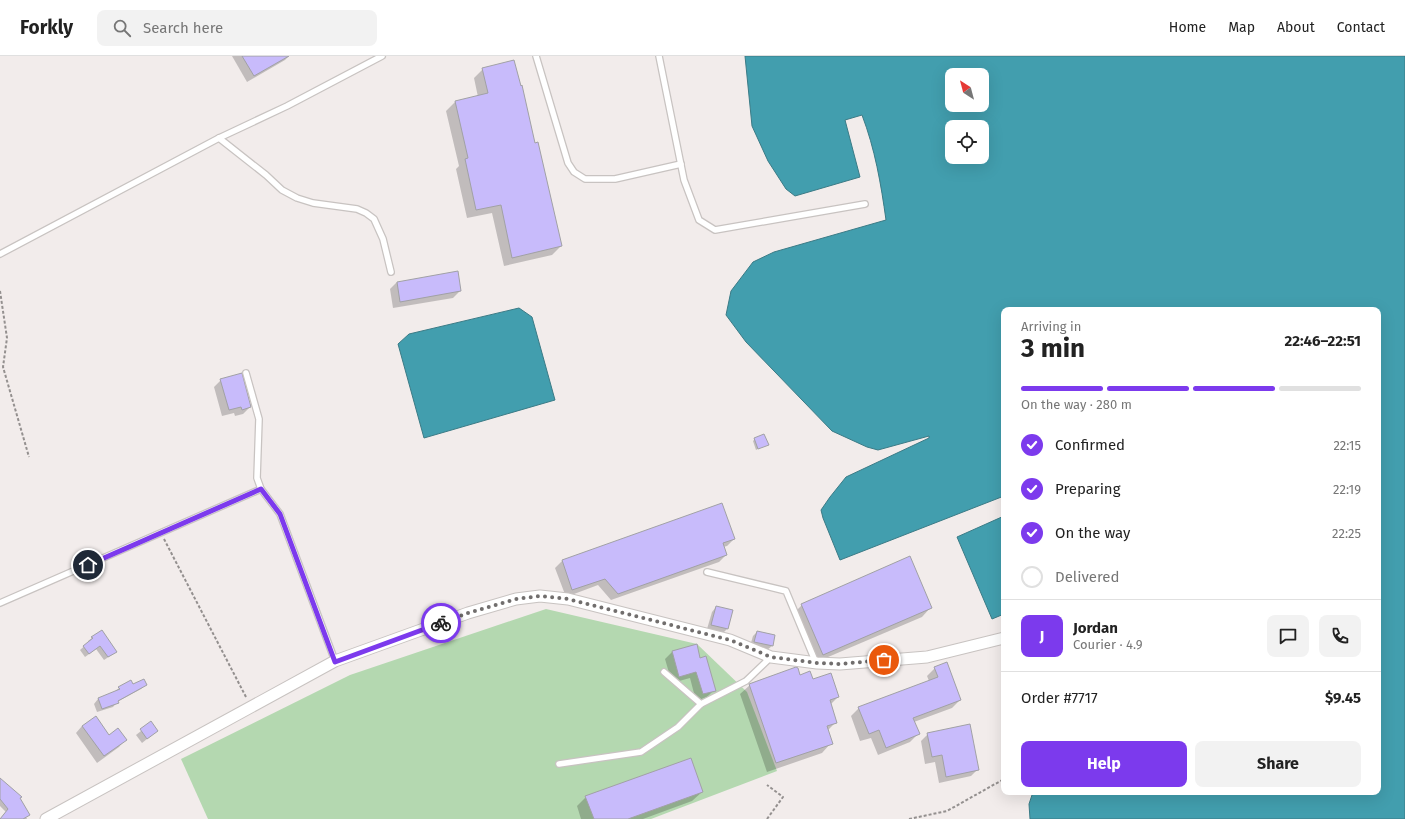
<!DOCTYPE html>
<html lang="en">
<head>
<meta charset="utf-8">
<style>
	:root { --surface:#fff; --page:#f2f2f2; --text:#222; --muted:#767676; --line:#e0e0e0; --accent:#7c3aed }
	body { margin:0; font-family:"Fira Sans",sans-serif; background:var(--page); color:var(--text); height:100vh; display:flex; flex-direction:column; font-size:15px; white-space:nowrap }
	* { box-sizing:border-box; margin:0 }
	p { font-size:13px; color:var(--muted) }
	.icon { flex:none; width:22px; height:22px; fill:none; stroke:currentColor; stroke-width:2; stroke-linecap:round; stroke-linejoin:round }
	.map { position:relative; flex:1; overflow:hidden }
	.details { position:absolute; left:1001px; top:251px; width:380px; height:488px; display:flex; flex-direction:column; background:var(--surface); border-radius:8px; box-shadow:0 4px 16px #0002 }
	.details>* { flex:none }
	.needle { width:26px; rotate:324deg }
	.fabs { position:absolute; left:945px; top:12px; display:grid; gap:8px }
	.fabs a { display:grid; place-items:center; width:44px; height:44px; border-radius:8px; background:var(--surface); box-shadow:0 4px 16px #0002; font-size:20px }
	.pin { position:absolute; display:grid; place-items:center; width:34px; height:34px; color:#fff; margin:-17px; border:2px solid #fff; border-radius:50%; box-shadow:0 1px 4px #0007 }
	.courier { position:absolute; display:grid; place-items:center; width:40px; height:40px; margin:-20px; border:3px solid #7c3aed; border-radius:50%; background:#fff; color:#222; box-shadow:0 1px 5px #0007 }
	.overview em { font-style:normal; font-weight:700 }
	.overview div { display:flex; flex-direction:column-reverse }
	.overview { display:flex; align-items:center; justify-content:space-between; height:68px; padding:0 20px }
	h1 { font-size:26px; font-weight:700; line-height:30px }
	.bar { display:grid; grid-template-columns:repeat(4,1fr); gap:6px 4px; align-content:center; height:48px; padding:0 20px }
	.bar i { height:5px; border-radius:3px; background:var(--line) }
	.bar .selected { background:var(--accent) }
	.bar p { grid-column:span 4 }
	.line { display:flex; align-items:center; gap:10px; padding:0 20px; border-top:1px solid var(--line) }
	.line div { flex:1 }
	.round { display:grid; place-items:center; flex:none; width:42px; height:42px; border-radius:8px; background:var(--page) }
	ol { padding:0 20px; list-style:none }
	li { display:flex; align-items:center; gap:12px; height:44px }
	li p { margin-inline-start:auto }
	li .icon { padding:4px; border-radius:50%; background:var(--accent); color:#fff; stroke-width:4 }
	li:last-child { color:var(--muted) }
	li i { width:22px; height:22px; border:2px solid var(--line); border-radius:50% }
	.action { display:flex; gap:8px; margin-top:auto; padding:8px 20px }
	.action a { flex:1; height:46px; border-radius:8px; background:var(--accent); color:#fff; font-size:16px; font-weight:700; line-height:46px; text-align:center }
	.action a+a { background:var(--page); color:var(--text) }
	header { display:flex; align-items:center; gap:24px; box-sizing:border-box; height:56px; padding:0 20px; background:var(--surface); border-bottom:1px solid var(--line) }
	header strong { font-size:19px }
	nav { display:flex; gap:22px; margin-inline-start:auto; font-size:14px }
	.search { width:280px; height:36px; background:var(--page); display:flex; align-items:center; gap:10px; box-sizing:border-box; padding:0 14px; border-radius:8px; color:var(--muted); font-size:15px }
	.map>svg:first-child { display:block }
	.green { fill:#b4d8b0 }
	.water { fill:#429eae; stroke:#3b7b86; fill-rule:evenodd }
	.shadow { fill:#0003 }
	.building { fill:#c8bbfb; stroke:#a1a1a5 }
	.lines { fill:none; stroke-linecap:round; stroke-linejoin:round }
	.service-casing { stroke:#c8c3c1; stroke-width:8 }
	.minor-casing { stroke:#c8c3c1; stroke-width:13 }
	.path { stroke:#94908f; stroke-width:2; stroke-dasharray:3 2; stroke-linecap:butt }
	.service { stroke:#fff; stroke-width:5.5 }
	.minor { stroke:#fff; stroke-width:11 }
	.done { stroke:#716e6d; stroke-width:4; stroke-dasharray:0 7.2 }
	.route { stroke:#7c3aed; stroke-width:5 }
</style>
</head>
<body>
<header>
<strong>Forkly</strong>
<div class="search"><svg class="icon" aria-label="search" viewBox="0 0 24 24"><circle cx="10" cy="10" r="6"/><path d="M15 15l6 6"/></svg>Search here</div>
<nav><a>Home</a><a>Map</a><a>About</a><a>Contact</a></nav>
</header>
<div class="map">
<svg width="1405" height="763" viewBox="0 0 1405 763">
	<rect width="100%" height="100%" fill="#f2eceb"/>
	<path class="green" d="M546 553 697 588 747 636 777 715 651 763H208L181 703 350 619Z"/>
	<g class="water">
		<path d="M745 0H1405V763H1030L1029 748 1033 736H1378V254H1004V440L840 504 823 462 821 454 830 441 846 421 929 382V380L878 394 867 391 832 375 746 286 726 259 731 235 753 206 774 196 886 164C881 128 875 93 862 59L845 64 860 121 795 140 786 133 768 105 752 70ZM952 19H982V49H952ZM952 71H982V101H952Z"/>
		<path d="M519 252 532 261 555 344 424 382 398 288 409 278Z"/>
		<path d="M1004 460V558L992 563 957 481Z"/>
	</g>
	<g class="shadow">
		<path d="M232 0H289L285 4 247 26Z"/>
		<path d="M483 13 535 88 561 190 552 199 504 210 492 157 467 162 456 113 459 110 446 55 455 46 478 41 474 22Z"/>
		<path d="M397 226 460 235 453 242 393 252 390 233Z"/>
		<path d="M221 324 250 351 243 358 235 360 234 357 222 360 214 331Z"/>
		<path d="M755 383 767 388 756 394 753 385Z"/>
		<path d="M721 448 734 483 727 490 723 491 726 499 719 506 611 544 598 529 566 541 555 512 562 505Z"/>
		<path d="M802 549 931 551 922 561 814 607 793 558Z"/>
		<path d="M716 551 732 555 727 573 723 577 707 573 712 556Z"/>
		<path d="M101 575 116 596 104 604 96 593 85 601 80 594 89 586 88 585 92 582Z"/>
		<path d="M757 576 774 580 772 590 767 594 750 590 753 580Z"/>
		<path d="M672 596 700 603 714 634 707 641 696 645 690 622 672 627 665 603Z"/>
		<path d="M935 612 960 644 952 652 914 666 918 678 910 686 878 699 871 682 860 685 851 660 859 652 929 625 927 620Z"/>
		<path d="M799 620 812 624 838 641 830 649 836 666 827 675 831 687 822 697 767 716 740 638 750 629Z"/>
		<path d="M146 628 141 633 117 646 113 651 97 656 94 648 98 643 114 636 119 632 133 629Z"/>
		<path d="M151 667 157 675 142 687 136 679Z"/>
		<path d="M82 670 109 680 125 684 119 691 97 707 76 677Z"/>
		<path d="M928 678 978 713 971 720 939 727 935 706 925 708 921 685Z"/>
		<path d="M0 724 26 761 27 763H0L6 756 0 750Z"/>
		<path d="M702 736 692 745 643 763H581L577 750 586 741Z"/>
	</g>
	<g class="building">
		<path d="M242 0H289L254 20Z"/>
		<path d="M514 4 521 30 522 29 535 87 538 86 562 190 512 202 501 149 476 154 465 103 468 102 455 45 488 37 482 12Z"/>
		<path d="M458 215 461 235 400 246 397 226Z"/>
		<path d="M242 317 251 351 242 354 241 351 229 354 220 323Z"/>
		<path d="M764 378 769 389 758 393 754 382Z"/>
		<path d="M722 447 735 483 723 487 727 499 618 538 605 523 572 534 562 504Z"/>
		<path d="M910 500 932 552 823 599 801 548Z"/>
		<path d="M716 550 733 554 728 573 711 569Z"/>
		<path d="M102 574 117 596 108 601 100 590 89 598 83 590 93 582 91 581Z"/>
		<path d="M757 575 775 579 773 590 754 586Z"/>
		<path d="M697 588 700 602 706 600 716 635 703 638 696 616 679 621 672 595Z"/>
		<path d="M947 606 961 644 913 662 920 678 886 692 879 674 869 678 858 651 938 621 934 611Z"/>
		<path d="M796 611 798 612 800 619 810 615 813 623 831 617 839 641 830 644 837 667 827 670 833 688 776 707 749 628Z"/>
		<path d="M144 623 147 629 118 645 119 647 102 653 98 642 120 633 118 631 131 624 133 628Z"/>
		<path d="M96 660 109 679 118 672 127 684 104 700 82 670Z"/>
		<path d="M151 665 158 675 147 683 140 673Z"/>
		<path d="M970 668 979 714 946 721 942 699 932 701 927 677Z"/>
		<path d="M691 702 703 736 628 763H594L585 740Z"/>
		<path d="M0 722 22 741 20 742 30 759 23 763H0L8 753 0 743Z"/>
	</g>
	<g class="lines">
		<defs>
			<g id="service">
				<path d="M536 0 568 107 574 116 585 123H615L681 108"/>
				<path d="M659 0 684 124 699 164 715 174 865 148"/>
				<path d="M219 82 266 119 282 134 297 142 313 147 357 153 366 157 374 163 383 183 391 216"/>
				<path d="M0 198 219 82 287 50 382 0"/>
				<path d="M246 317 259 363 257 422 261 433 280 458 335 605"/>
				<path d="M707 516 786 535 816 607"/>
				<path d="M0 547 261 433"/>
				<path d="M664 616 701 648 746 625 771 601"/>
				<path d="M559 708 641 696 678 671 701 648"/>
			</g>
			<path id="minor" d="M46 763 335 605 468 557 516 543 540 540 568 543 730 584 771 601 817 607 840 608 927 601 1004 582"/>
		</defs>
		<use href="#service" class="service-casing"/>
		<use href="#minor" class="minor-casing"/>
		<g class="path">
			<path d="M0 235 7 282 3 311 29 401"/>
			<path d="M164 483 246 641"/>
			<path d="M767 763 783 741 767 729"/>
			<path d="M909 763 947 755 1004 723"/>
		</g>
		<use href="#service" class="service"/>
		<use href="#minor" class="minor"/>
	</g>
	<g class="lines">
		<path class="done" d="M441 567 468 557 516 543 540 540 568 543 730 584 771 601 817 607 840 608 884 604"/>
		<path class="route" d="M88 509 261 433 280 458 335 606 441 567"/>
	</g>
</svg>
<div class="fabs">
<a><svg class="needle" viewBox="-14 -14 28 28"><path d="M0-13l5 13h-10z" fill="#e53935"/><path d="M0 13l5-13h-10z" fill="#767676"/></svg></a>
<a><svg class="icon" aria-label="locate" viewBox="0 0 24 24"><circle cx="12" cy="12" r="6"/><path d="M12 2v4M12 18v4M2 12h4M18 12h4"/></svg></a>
</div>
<div class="pin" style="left:884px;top:604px;background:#ea580c"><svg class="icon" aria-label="bag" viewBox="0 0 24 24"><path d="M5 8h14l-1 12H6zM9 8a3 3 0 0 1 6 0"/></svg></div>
<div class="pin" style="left:88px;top:509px;background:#1f2937"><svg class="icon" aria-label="home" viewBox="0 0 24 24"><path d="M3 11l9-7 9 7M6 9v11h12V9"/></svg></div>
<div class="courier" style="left:441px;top:567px"><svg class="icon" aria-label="bike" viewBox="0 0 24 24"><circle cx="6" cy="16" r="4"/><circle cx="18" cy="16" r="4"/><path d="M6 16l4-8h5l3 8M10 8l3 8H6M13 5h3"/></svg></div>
<section class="details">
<div class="overview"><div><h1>3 min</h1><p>Arriving in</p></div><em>22:46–22:51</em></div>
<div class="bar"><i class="selected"></i><i class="selected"></i><i class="selected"></i><i></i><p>On the way · 280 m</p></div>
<ol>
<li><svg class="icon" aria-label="check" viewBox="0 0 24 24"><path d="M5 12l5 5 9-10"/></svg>Confirmed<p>22:15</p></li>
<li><svg class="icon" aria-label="check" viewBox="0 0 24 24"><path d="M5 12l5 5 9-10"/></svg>Preparing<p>22:19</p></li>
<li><svg class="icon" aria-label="check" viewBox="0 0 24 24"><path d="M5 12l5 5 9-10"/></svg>On the way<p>22:25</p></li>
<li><i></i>Delivered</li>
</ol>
<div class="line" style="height:72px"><b class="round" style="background:var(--accent);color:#fff">J</b><div><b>Jordan</b><p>Courier · 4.9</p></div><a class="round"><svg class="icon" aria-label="chat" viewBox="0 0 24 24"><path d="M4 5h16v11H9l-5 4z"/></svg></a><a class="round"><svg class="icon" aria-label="phone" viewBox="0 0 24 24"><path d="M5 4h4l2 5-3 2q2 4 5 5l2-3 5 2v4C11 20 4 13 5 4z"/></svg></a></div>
<div class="line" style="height:52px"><div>Order #7717</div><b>$9.45</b></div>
<div class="action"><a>Help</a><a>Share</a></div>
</section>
</div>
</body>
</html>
